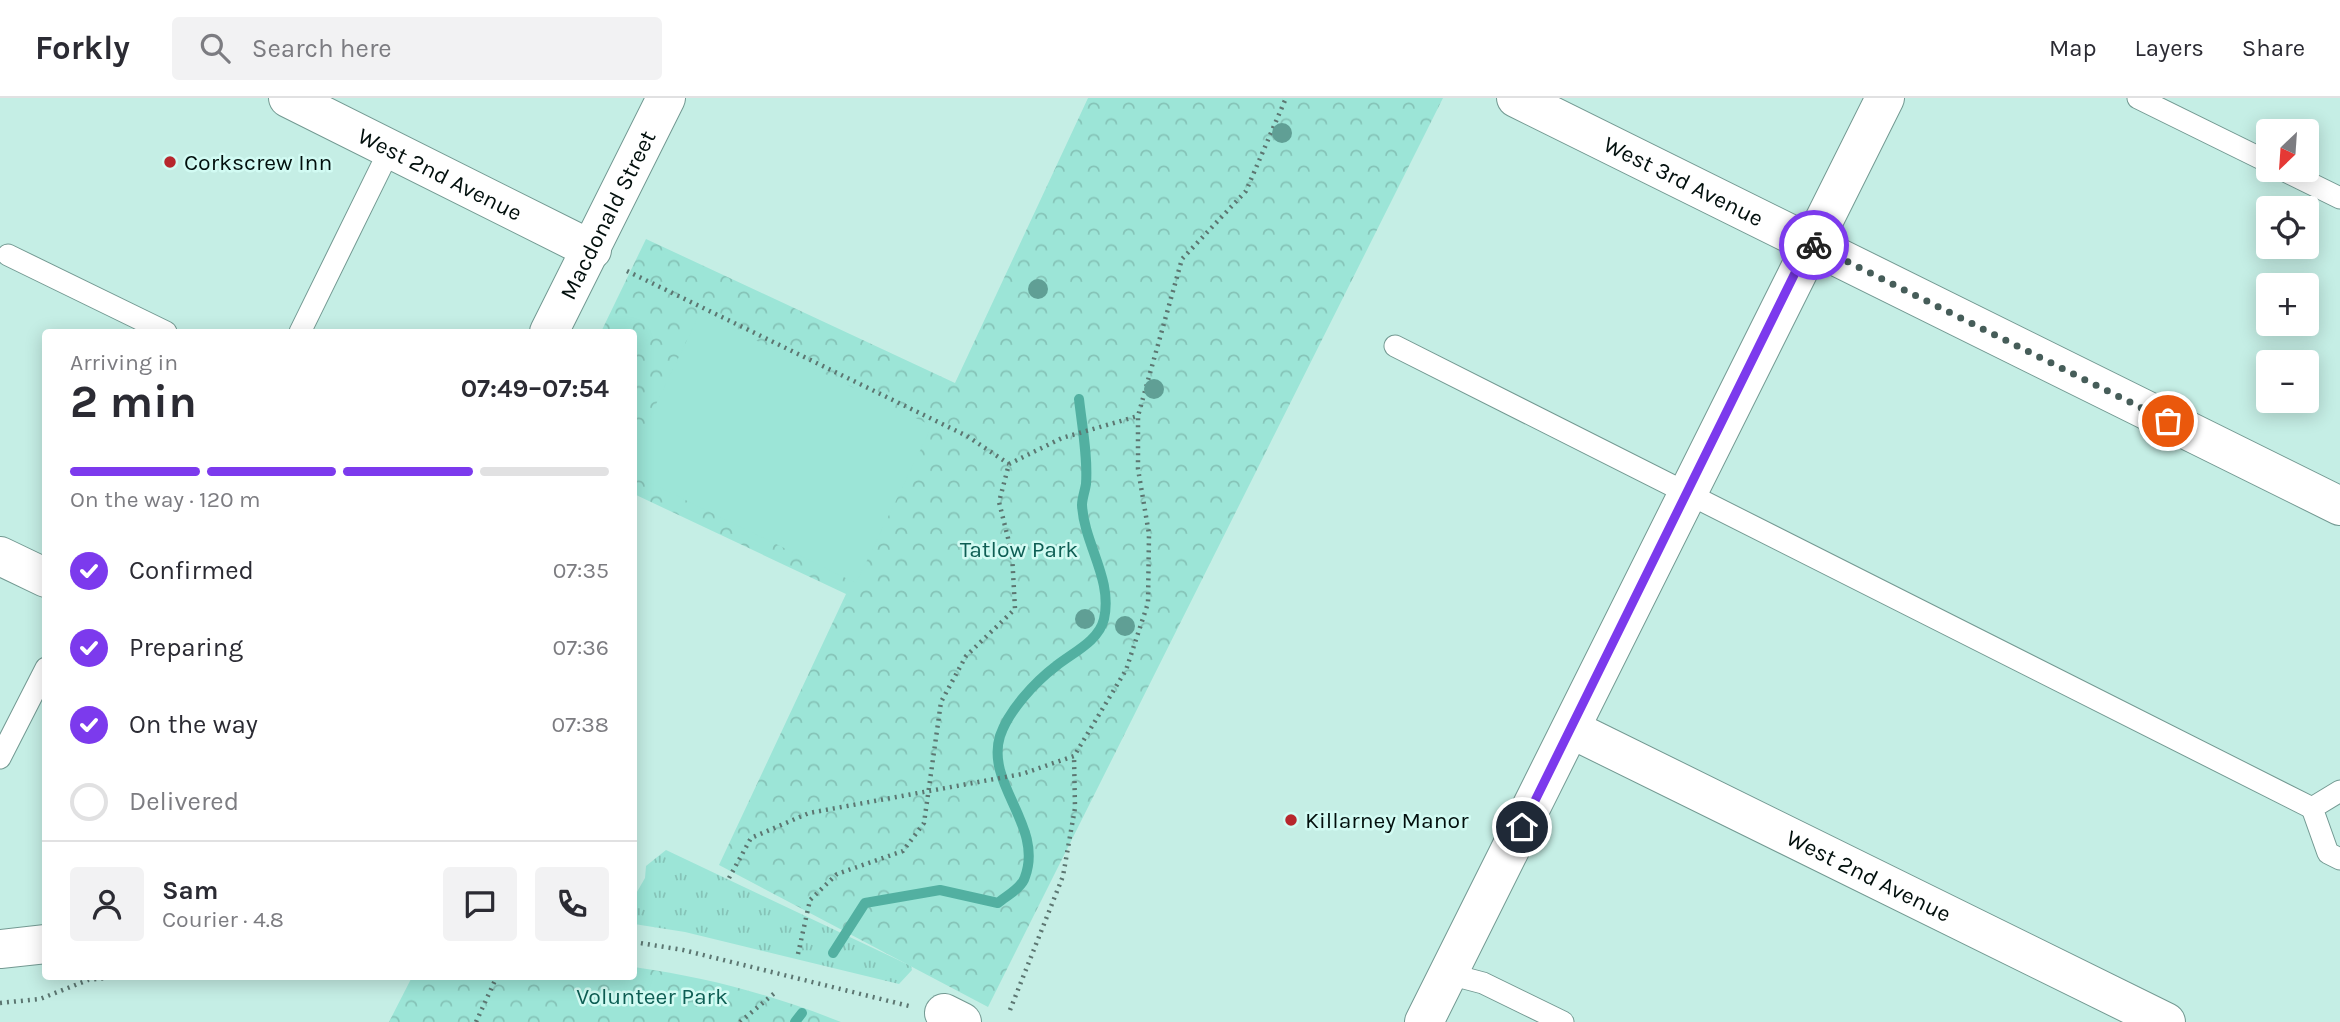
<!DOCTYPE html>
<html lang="en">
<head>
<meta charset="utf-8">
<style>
	:root { --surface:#fff; --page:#f2f2f3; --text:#2b2b33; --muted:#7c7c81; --line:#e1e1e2; --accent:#7c3aed }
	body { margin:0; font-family:Karla,sans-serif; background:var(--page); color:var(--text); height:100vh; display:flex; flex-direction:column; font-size:26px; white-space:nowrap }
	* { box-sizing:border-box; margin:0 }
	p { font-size:23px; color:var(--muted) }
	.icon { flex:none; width:38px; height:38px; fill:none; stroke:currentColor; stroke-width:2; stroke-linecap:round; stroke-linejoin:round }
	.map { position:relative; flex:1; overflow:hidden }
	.sheet { position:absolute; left:42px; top:231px; width:595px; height:651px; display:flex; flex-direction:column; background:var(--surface); border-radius:7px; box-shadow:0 4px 18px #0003 }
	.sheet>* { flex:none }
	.needle { width:46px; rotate:205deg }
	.buttons { position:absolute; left:2256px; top:21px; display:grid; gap:14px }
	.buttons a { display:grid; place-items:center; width:63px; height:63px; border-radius:7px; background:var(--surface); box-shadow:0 4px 18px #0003; font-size:35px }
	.pin { position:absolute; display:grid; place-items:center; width:60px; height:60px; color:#fff; margin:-30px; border:4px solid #fff; border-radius:50%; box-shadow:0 2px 7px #0007 }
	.courier { position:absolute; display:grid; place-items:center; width:70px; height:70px; margin:-35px; border:5px solid #7c3aed; border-radius:50%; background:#fff; color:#222; box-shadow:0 2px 9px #0007 }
	.head em { font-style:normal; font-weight:700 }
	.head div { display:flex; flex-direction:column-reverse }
	.head { display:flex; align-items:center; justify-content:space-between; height:119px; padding:0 28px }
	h1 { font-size:46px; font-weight:700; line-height:52px }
	.bar { display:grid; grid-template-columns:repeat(4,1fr); gap:10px 7px; align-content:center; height:84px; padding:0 28px }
	.bar i { height:9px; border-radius:5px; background:var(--line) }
	.bar .selected { background:var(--accent) }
	.bar p { grid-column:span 4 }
	.line { display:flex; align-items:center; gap:18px; padding:0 28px; border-top:2px solid var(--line) }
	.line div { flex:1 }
	.round { display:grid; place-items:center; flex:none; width:74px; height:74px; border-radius:7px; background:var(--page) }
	ol { padding:0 28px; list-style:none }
	li { display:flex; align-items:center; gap:21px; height:77px }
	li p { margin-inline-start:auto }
	li .icon { padding:7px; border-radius:50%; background:var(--accent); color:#fff; stroke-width:4 }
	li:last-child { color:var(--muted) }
	li i { width:38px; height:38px; border:4px solid var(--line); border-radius:50% }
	header { display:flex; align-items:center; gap:42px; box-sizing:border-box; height:98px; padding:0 35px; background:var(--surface); border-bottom:2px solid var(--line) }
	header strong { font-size:33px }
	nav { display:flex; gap:38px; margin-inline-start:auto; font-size:24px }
	.search { width:490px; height:63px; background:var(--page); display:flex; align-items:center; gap:18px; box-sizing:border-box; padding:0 24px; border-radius:7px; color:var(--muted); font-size:26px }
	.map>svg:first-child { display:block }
	.grass { fill:url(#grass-tufts) }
	.park { fill:url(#park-crowns) }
	.garden { fill:#9ce5d7 }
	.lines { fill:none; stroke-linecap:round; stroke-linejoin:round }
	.stream { stroke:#52b0a1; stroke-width:10 }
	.lane-casing { stroke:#739992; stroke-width:23 }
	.street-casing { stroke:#739992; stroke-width:40 }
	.secondary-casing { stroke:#739992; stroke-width:40 }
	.path { stroke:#5c7671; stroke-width:4.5; stroke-dasharray:2 5; stroke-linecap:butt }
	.lane { stroke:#fff; stroke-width:21 }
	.street { stroke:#fff; stroke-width:38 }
	.secondary { stroke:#fff; stroke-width:38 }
	.tree { fill:#609f95 }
	.done { stroke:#465d59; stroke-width:7; stroke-dasharray:0 12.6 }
	.route { stroke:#7c3aed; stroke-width:9 }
	.poi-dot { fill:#b7272d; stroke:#d2fbf3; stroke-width:2.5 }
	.labels { text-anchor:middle; stroke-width:5; stroke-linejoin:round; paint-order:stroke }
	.poi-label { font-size:23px; fill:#020f0d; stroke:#d2fbf3; text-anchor:start }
	.street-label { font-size:23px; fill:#020f0d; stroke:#d2fbf3 }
	.park-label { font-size:23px; fill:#0e5e54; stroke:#d2fbf3 }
</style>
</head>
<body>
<header>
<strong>Forkly</strong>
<div class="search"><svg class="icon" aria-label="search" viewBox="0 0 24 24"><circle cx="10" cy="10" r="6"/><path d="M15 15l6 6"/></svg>Search here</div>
<nav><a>Map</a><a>Layers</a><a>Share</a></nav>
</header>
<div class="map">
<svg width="2340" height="924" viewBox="0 0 2340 924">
	<defs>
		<pattern id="grass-tufts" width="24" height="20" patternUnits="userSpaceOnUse" patternTransform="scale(1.75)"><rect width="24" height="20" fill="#9ce5d7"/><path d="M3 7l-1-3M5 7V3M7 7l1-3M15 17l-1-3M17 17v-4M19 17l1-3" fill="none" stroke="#85c3b7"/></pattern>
		<pattern id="park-crowns" width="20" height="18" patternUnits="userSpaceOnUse" patternTransform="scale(1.75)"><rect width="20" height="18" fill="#9ce5d7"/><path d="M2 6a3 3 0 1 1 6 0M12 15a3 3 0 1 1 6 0" fill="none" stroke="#85c3b7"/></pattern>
	</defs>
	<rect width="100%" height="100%" fill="#c5eee5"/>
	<path class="grass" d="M666 752 911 868 912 872 899 886 685 834 634 826V799L645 780 646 768Z"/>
	<g class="park">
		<path d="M1088 0H1443L988 909 719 767 846 496 634 396V234H601L646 141 955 285Z"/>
		<path d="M634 869C710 880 769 896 841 924H389L412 879 634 878Z"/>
	</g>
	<path class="garden" d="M700 215 932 328 856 485 634 377V352Z"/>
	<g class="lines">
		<g class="stream">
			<path d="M833 855 865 805 940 792 998 805C1006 798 1022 790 1025 779 1044 728 985 686 1000 638 1009 612 1035 584 1056 568 1072 555 1099 543 1104 521 1113 481 1084 446 1082 407 1082 400 1085 393 1086 386 1088 359 1082 328 1079 301"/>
			<path d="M795 924 802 915"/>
		</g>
		<defs>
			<g id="lane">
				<path d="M2138 0 2268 64"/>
				<path d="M2283 72 2340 100"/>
				<path d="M8 157 166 234"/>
				<path d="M300 234 390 51"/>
				<path d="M1395 248 2312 710"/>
				<path d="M0 660 46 570"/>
				<path d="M2340 693 2312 710 2328 755 2340 761"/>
				<path d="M1449 876 1483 885 1563 924"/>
			</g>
			<g id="street">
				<path id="s1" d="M288 0 592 152"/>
				<path id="s2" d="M1516 0 2340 408"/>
				<path d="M0 458 46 480"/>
				<path id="s3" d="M1571 631 2166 924"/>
				<path d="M944 915 962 924"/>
				<path d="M1424 924 1885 0"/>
			</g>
			<g id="secondary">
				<path id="s4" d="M549 234 666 0"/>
				<path d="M0 851 46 846"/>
			</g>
		</defs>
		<use href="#lane" class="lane-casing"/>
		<use href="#street" class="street-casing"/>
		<use href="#secondary" class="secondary-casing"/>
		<g class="path">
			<path d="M627 173 967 338 1009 366"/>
			<path d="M729 780 751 740 809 715 1022 676 1074 658 1126 572 1148 505 1149 436 1138 371V318L1182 161 1246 93 1286 0"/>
			<path d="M634 844 683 852 909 908"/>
			<path d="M798 856 810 802 837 776 903 753 924 725 941 604 966 558 1015 511 1012 456 999 404 1009 366 1062 340 1138 318"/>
			<path d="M0 905 40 901 88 882 124 878"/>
			<path d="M1010 912 1063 778 1075 710 1074 658"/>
			<path d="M476 924 497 878"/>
			<path d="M740 924 777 893"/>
		</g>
		<use href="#lane" class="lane"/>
		<use href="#street" class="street"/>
		<use href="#secondary" class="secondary"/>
	</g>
	<g class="tree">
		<circle cx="1282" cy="35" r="10"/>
		<circle cx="1038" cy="191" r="10"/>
		<circle cx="1154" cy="291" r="10"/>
		<circle cx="1085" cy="521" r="10"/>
		<circle cx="1125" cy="528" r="10"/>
	</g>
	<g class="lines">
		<path class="done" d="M1814 147 2168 323"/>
		<path class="route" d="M1522 729 1797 171 1814 147"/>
	</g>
	<g class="poi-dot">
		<circle cx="170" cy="64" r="7"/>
		<circle cx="1291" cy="722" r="7"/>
	</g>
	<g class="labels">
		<g class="poi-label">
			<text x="184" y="72">Corkscrew Inn</text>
			<text x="1305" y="730">Killarney Manor</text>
		</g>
		<g class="street-label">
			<text dy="8" stroke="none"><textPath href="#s1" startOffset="170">West 2nd Avenue</textPath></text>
			<text dy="8" stroke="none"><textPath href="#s2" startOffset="187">West 3rd Avenue</textPath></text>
			<text dy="8" stroke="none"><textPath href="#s4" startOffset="131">Macdonald Street</textPath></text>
			<text dy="8" stroke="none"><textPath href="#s3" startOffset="332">West 2nd Avenue</textPath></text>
		</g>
		<g class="park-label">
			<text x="1019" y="459">Tatlow Park</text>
			<text x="652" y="906">Volunteer Park</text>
		</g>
	</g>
</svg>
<div class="buttons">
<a><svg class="needle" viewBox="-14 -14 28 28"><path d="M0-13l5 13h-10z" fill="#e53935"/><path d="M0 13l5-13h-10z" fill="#7c7c81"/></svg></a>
<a><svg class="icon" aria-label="locate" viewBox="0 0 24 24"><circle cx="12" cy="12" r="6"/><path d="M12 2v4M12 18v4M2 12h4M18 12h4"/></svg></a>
<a>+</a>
<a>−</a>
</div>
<div class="pin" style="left:2168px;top:323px;background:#ea580c"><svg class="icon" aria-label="bag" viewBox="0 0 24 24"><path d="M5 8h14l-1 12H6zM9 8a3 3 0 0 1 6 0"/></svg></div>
<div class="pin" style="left:1522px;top:729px;background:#1f2937"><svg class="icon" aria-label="home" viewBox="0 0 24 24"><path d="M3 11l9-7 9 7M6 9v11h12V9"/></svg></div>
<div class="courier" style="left:1814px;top:147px"><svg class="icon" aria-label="bike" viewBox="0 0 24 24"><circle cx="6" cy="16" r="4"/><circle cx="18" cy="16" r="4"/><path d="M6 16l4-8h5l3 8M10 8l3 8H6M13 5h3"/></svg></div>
<section class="sheet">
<div class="head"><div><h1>2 min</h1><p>Arriving in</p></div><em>07:49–07:54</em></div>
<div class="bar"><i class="selected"></i><i class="selected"></i><i class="selected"></i><i></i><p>On the way · 120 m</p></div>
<ol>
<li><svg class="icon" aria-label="check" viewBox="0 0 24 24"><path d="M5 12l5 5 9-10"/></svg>Confirmed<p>07:35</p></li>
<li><svg class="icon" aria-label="check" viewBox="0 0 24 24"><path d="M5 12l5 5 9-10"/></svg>Preparing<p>07:36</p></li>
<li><svg class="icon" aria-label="check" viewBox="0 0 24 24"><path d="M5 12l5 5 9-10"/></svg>On the way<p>07:38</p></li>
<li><i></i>Delivered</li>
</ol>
<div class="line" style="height:126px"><a class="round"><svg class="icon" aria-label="person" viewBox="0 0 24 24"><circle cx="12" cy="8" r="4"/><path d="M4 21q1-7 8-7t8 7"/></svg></a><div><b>Sam</b><p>Courier · 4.8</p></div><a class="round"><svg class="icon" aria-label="chat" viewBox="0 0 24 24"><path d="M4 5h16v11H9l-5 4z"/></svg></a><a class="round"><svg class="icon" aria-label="phone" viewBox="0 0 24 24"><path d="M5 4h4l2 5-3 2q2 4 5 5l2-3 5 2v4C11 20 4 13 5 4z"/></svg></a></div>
</section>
</div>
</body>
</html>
